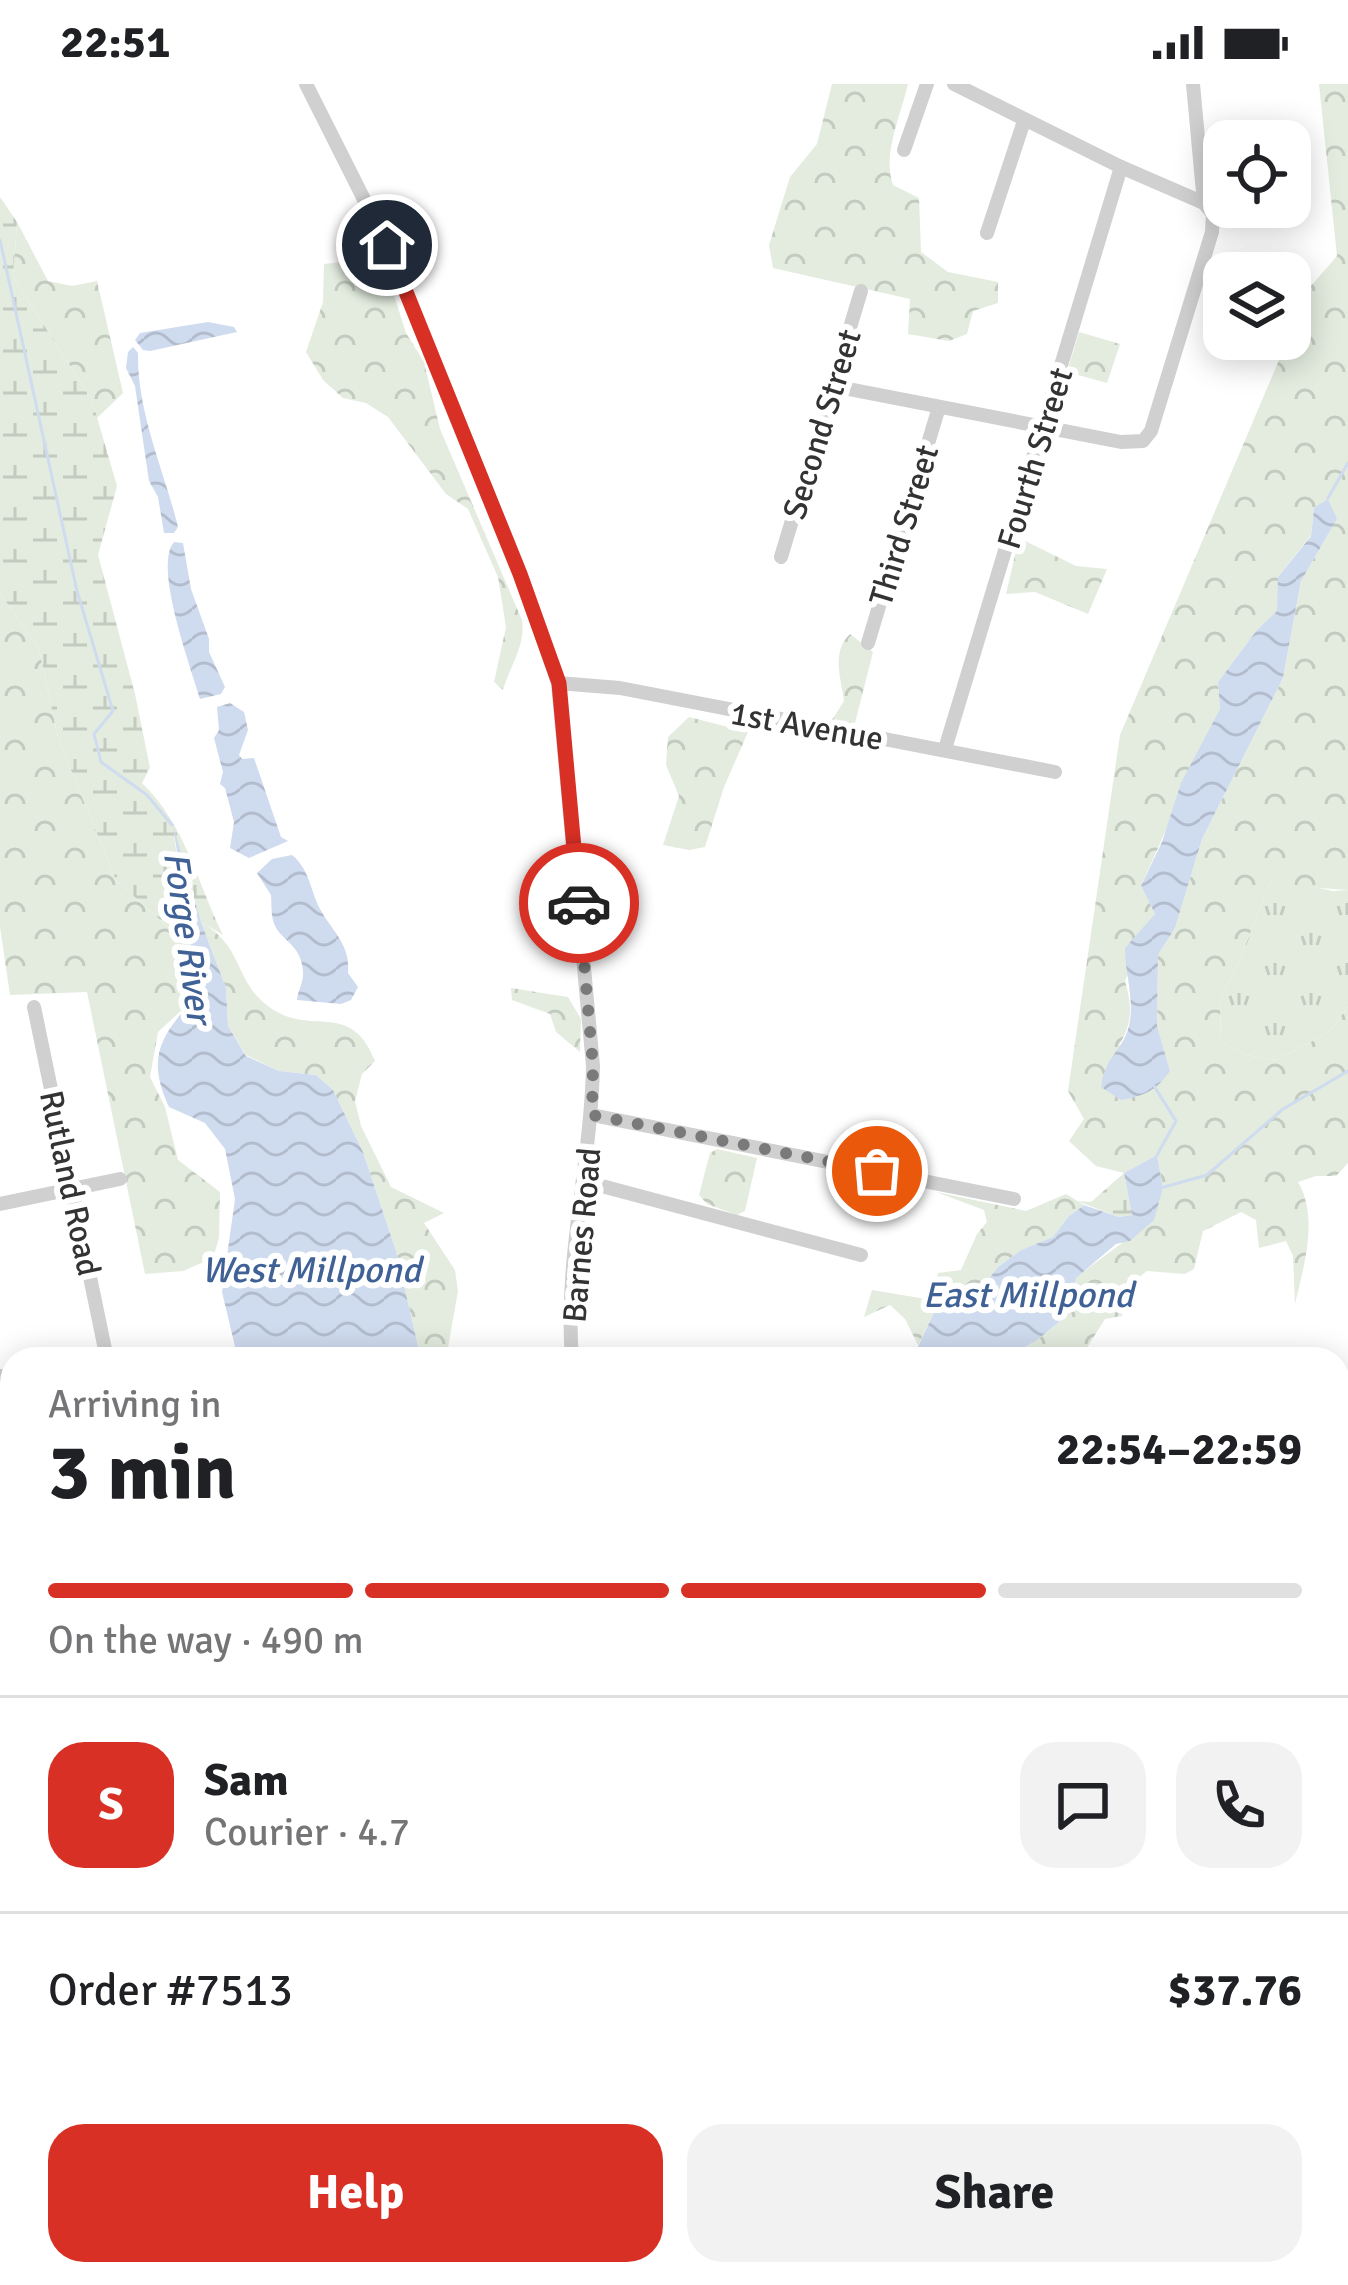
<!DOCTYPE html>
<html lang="en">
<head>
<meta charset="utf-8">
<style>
	:root { --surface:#fff; --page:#f2f2f2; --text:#202124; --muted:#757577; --line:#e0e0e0; --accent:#d93025 }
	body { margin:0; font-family:Signika,sans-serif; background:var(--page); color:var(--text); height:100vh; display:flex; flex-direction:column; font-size:45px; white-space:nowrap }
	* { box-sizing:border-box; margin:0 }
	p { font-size:39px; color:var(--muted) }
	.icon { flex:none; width:66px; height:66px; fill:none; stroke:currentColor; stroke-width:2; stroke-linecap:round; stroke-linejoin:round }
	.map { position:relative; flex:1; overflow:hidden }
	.side { position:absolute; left:0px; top:1263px; width:1350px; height:939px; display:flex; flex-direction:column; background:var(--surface); border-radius:36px 36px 0 0; box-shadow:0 6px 30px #0003 }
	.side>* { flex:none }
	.fabs { position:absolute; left:1203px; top:36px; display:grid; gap:24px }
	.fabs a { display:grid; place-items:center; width:108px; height:108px; border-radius:24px; background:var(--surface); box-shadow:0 6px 30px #0003; font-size:60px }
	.pin { position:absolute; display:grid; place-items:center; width:102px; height:102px; color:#fff; margin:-51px; border:6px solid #fff; border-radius:50%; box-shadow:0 3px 12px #0007 }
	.courier { position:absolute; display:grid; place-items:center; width:120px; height:120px; margin:-60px; border:9px solid #d93025; border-radius:50%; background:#fff; color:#222; box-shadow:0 3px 15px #0007 }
	.head em { font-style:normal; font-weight:700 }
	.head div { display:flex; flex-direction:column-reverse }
	.head { display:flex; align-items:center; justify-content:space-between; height:204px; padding:0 48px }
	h1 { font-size:78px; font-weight:700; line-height:90px }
	.bar { display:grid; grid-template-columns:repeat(4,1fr); gap:18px 12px; align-content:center; height:144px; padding:0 48px }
	.bar i { height:15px; border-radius:9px; background:var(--line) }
	.bar .current { background:var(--accent) }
	.bar p { grid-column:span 4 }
	.line { display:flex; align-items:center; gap:30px; padding:0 48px; border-top:3px solid var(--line) }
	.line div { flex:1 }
	.round { display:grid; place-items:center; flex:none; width:126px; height:126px; border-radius:36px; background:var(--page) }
	.button { display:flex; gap:24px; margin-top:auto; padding:24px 48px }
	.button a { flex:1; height:138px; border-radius:36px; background:var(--accent); color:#fff; font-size:48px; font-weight:700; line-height:138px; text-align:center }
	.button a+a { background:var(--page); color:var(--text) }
	.status { display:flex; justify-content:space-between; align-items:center; height:84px; padding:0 60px; background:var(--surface); direction:ltr }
	.status svg { height:33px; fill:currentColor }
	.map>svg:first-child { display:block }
	.grass { fill:url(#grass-tufts) }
	.forest { fill:url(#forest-crowns); fill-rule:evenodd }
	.wetland { fill:url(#wetland-marsh) }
	.water { fill:url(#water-waves) }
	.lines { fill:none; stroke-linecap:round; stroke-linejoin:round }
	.stream { stroke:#cfdbee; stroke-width:3 }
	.minor { stroke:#d0d0d0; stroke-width:14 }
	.major { stroke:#ababab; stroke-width:16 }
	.rail { stroke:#888; stroke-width:3; stroke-dasharray:12 9; stroke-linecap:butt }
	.done { stroke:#7a7a7a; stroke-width:12; stroke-dasharray:0 21.6 }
	.route { stroke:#d93025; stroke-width:15 }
	.labels { text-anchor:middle; stroke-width:12; stroke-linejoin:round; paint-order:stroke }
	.street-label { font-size:33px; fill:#333; stroke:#fff }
	.water-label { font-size:36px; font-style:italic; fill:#3f6196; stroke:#fff }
</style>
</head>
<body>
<div class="status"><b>22:51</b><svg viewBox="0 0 49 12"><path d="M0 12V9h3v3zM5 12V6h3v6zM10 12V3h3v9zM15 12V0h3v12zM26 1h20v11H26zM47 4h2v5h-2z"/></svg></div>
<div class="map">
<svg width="1348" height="2201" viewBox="0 0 1348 2201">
	<defs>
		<pattern id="grass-tufts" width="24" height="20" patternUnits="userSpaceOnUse" patternTransform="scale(3)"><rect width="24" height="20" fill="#e3ecdf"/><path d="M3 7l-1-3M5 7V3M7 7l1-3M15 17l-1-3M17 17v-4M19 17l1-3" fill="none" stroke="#c3cbc0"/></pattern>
		<pattern id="forest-crowns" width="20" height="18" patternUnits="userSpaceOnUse" patternTransform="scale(3)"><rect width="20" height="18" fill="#e3ecdf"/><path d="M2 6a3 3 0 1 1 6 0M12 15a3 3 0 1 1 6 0" fill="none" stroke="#c3cbc0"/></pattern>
		<pattern id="wetland-marsh" width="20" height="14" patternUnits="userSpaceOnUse" patternTransform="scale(3)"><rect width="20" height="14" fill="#e3ecdf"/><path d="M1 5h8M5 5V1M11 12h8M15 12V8" fill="none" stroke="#c3cbc0"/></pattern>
		<pattern id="water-waves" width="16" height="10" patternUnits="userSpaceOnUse" patternTransform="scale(3)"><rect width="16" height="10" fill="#cfdbee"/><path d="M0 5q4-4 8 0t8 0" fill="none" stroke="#b2bccd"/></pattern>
	</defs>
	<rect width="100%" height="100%" fill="#fff"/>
	<path class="grass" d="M1272 794 1333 807 1348 806V923L1328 949 1276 976 1246 971 1221 957 1220 915 1239 877Z"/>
	<g class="forest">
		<path d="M832 0H908C901 31 882 71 893 101L919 114 921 168 948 188 998 198V219L973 227 967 250 949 257 908 250 910 215 773 184 769 161 790 93 817 60Z"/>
		<path d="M1319 0H1348V806L1291 802 1272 794 1239 877 1220 915 1221 957 1246 971 1276 976 1328 949 1348 923V1079L1336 1092H1316L1298 1098C1319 1134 1304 1181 1295 1220L1293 1172 1286 1157 1259 1164 1256 1136 1241 1128 1203 1147 1194 1185 1185 1190 1147 1187 1126 1203 1122 1232 1105 1235 1081 1273 1003 1275 1036 1257 1065 1233 1075 1194 1153 1136 1163 1104 1157 1071 1124 1089 1096 1082 1069 1057 1084 1035 1068 1007 1120 651 1310 203 1337 172ZM1314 424 1337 435 1301 497 1283 594 1202 755 1175 844 1158 871 1157 943 1170 987 1119 961C1133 939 1132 921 1125 897L1155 830 1141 802 1220 625 1218 598 1257 546 1278 527V493L1311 451Z"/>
		<path d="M17 138 48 197 72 202 97 197 123 309 97 334 92 316 13 193Z"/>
		<path d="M360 176 388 192 406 249 424 278 440 345 522 536C526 561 510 582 503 606L494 598 506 543 498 493 468 425 446 410 388 333 366 319 343 314 323 296 306 268 323 218 324 180Z"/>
		<path d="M1079 248 1120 260 1107 299 1067 288Z"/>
		<path d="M1019 454 1076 482 1107 485 1088 530 1035 508 1006 510Z"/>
		<path d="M0 509 39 565 58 654 116 796 170 845 188 890 186 922 158 948 150 993 165 1023 178 1076 220 1108 219 1154 213 1174 183 1187 145 1190 87 908 10 911 0 843Z"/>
		<path d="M850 550 873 568 854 643 832 636 844 617C841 593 831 568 850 550Z"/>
		<path d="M689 633 748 648 724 703 705 763 689 766 663 761 679 712 666 681 668 653Z"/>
		<path d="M201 838C246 864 233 899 272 925 313 952 351 916 375 977L362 990 355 1017 361 1042 391 1103 444 1129 424 1139 455 1186 458 1207 446 1275H421L396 1167 363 1068 333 1006 316 991 279 987 246 971 228 942 226 904Z"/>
		<path d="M511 904 568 913 581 935 580 968 556 948 550 930 512 916Z"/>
		<path d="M717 1065 757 1074 745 1127 737 1131 707 1120 699 1111 710 1069Z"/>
		<path d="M936 1108 1026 1127 1066 1110 1084 1121 1068 1133 1053 1153 1021 1166 998 1183 976 1211 938 1220 918 1261 905 1235 890 1221 864 1233 872 1206 932 1216 938 1189 961 1186 977 1150 987 1138 984 1126Z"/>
		<path d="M12 1867V1977L0 1981V1868Z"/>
		<path d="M1348 2017V2113L1338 2114V2020Z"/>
		<path d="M12 2026V2140L0 2138V2028Z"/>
	</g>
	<g class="wetland">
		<path d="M0 113 17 138 13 193 92 316 117 402 98 471 135 610 150 684 142 699C186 742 196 796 223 851L201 838 174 752 198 909 186 922 188 890 170 845 116 796 58 654 39 565 0 509Z"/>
		<path d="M1124 1089 1132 1131 1119 1133 1077 1117 1091 1118Z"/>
	</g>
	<g class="water">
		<path d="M208 238 234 243 237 248 150 267 143 266 135 256 140 249Z"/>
		<path d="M133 263 138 269C137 329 164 386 178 443L174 449H164L158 413 149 397 135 302 126 284 128 268Z"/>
		<path d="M1328 415 1337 435 1301 497 1283 594 1202 755 1175 844 1158 871 1157 942 1170 987C1156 1007 1144 1012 1121 1016L1101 1003C1105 972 1122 968 1129 942 1135 917 1125 890 1125 864L1155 830 1141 802 1162 758 1181 699 1220 625 1218 598 1257 546 1277 527 1278 493 1311 452 1314 424Z"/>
		<path d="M174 458 183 459 191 505 209 555V568L225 603 221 610 200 615C191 583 153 482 174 458Z"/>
		<path d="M230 619 244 628 248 646 239 671 242 675 254 674 281 753 288 757 249 774 230 764 234 738 225 704 220 700 223 688 214 654 219 646 217 623Z"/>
		<path d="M173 741 201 838 226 904 228 942 246 972 279 987 316 991 333 1006 363 1068 396 1167 421 1275H238L222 1208 235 1115 225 1065 205 1039 169 1023C144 969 164 950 198 909Z"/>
		<path d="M292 771C310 786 310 806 320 825 332 847 351 861 348 889L358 903 351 916 341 920 297 916C298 905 304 899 303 887 301 865 290 861 278 847 270 836 272 824 271 811L257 789 272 775Z"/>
		<path d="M1157 1071 1163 1104 1154 1136 1130 1157 1116 1160 1076 1194 1065 1233 1036 1257 1003 1275H912L938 1220 976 1211 998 1183 1021 1166 1053 1153 1068 1133 1084 1121 1119 1133 1132 1131 1124 1089Z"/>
		<path d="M569 2190H759L752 2201H573Z"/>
	</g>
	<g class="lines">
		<g class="stream">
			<path d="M0 156 77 507 113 627 94 650 101 678 147 711 172 741"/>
			<path d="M1328 414 1348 379"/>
			<path d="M1154 1002 1176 1037 1157 1071"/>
			<path d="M1164 1103 1207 1091 1283 1025 1348 987"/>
			<path d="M0 2006 12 2004"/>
		</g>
		<g class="minor">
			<path d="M306 0 387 161 520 489 558 599 593 982C591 1080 564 1176 572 1275"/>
			<path d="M1193 0 1204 119"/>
			<path d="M904 66 927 0"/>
			<path d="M987 149 1024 37"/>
			<path d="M833 302 1121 358 1143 357 1151 347 1212 148 1213 130 1204 119 1121 83 954 0"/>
			<path d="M781 473 861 207"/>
			<path d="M868 559 939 323"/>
			<path d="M558 599 620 604 1055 688"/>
			<path d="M945 665 1121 83"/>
			<path d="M34 923 107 1275"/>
			<path d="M592 1031 1014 1115"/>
			<path d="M583 1097 861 1171"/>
			<path d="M0 1120 120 1095"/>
			<path d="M0 1292 12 1348"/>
			<path d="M0 1520 12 1509"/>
			<path d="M0 1604 12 1608"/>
			<path d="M368 2201 445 2190"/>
		</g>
		<g class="major">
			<path d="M1338 1384H1348"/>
			<path d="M0 1648 12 1650"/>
			<path d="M0 1689 12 1679"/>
		</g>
		<g class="rail">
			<path d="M1338 2132 1348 2130"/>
			<path d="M865 2201 940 2190"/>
		</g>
	</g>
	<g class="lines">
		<path class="done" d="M579 819 593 982 592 1031 877 1087"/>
		<path class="route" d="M387 161 520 490 559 599 579 819"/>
	</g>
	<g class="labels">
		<g class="street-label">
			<text transform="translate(821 340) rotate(-73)" y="12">Second Street</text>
			<text transform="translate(1034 374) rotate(-73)" y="12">Fourth Street</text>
			<text transform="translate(903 441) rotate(-73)" y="12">Third Street</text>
			<text transform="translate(807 641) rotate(10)" y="12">1st Avenue</text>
			<text transform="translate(71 1099) rotate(78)" y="12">Rutland Road</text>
			<text transform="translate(581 1151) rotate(-85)" y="12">Barnes Road</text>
		</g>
		<g class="water-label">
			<text transform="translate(189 853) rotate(82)" y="13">Forge River</text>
			<text x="311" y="1198">West Millpond</text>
			<text x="1028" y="1223">East Millpond</text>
		</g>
	</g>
</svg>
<div class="fabs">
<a><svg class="icon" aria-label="locate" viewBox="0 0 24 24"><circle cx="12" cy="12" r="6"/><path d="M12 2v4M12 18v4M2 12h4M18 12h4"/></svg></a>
<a><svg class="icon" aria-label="layers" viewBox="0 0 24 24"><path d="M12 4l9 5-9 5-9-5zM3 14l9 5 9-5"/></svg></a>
</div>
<div class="pin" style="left:877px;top:1087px;background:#ea580c"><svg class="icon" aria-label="bag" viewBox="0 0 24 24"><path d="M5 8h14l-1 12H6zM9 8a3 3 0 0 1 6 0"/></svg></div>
<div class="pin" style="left:387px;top:161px;background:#1f2937"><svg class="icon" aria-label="home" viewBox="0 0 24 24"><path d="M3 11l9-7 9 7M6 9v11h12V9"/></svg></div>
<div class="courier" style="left:579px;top:819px"><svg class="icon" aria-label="car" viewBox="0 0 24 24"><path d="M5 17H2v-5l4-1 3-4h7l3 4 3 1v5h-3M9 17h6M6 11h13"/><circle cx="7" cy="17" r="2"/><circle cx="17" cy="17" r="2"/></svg></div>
<section class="side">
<div class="head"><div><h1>3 min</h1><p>Arriving in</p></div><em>22:54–22:59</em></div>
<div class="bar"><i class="current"></i><i class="current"></i><i class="current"></i><i></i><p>On the way · 490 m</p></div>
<div class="line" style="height:216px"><b class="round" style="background:var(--accent);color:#fff">S</b><div><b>Sam</b><p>Courier · 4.7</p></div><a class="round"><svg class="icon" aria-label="chat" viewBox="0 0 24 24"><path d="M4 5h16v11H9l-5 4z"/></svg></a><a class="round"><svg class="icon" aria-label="phone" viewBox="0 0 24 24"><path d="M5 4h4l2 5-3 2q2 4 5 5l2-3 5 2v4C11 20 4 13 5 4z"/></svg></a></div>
<div class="line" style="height:156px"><div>Order #7513</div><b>$37.76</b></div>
<div class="button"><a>Help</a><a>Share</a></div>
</section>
</div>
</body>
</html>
